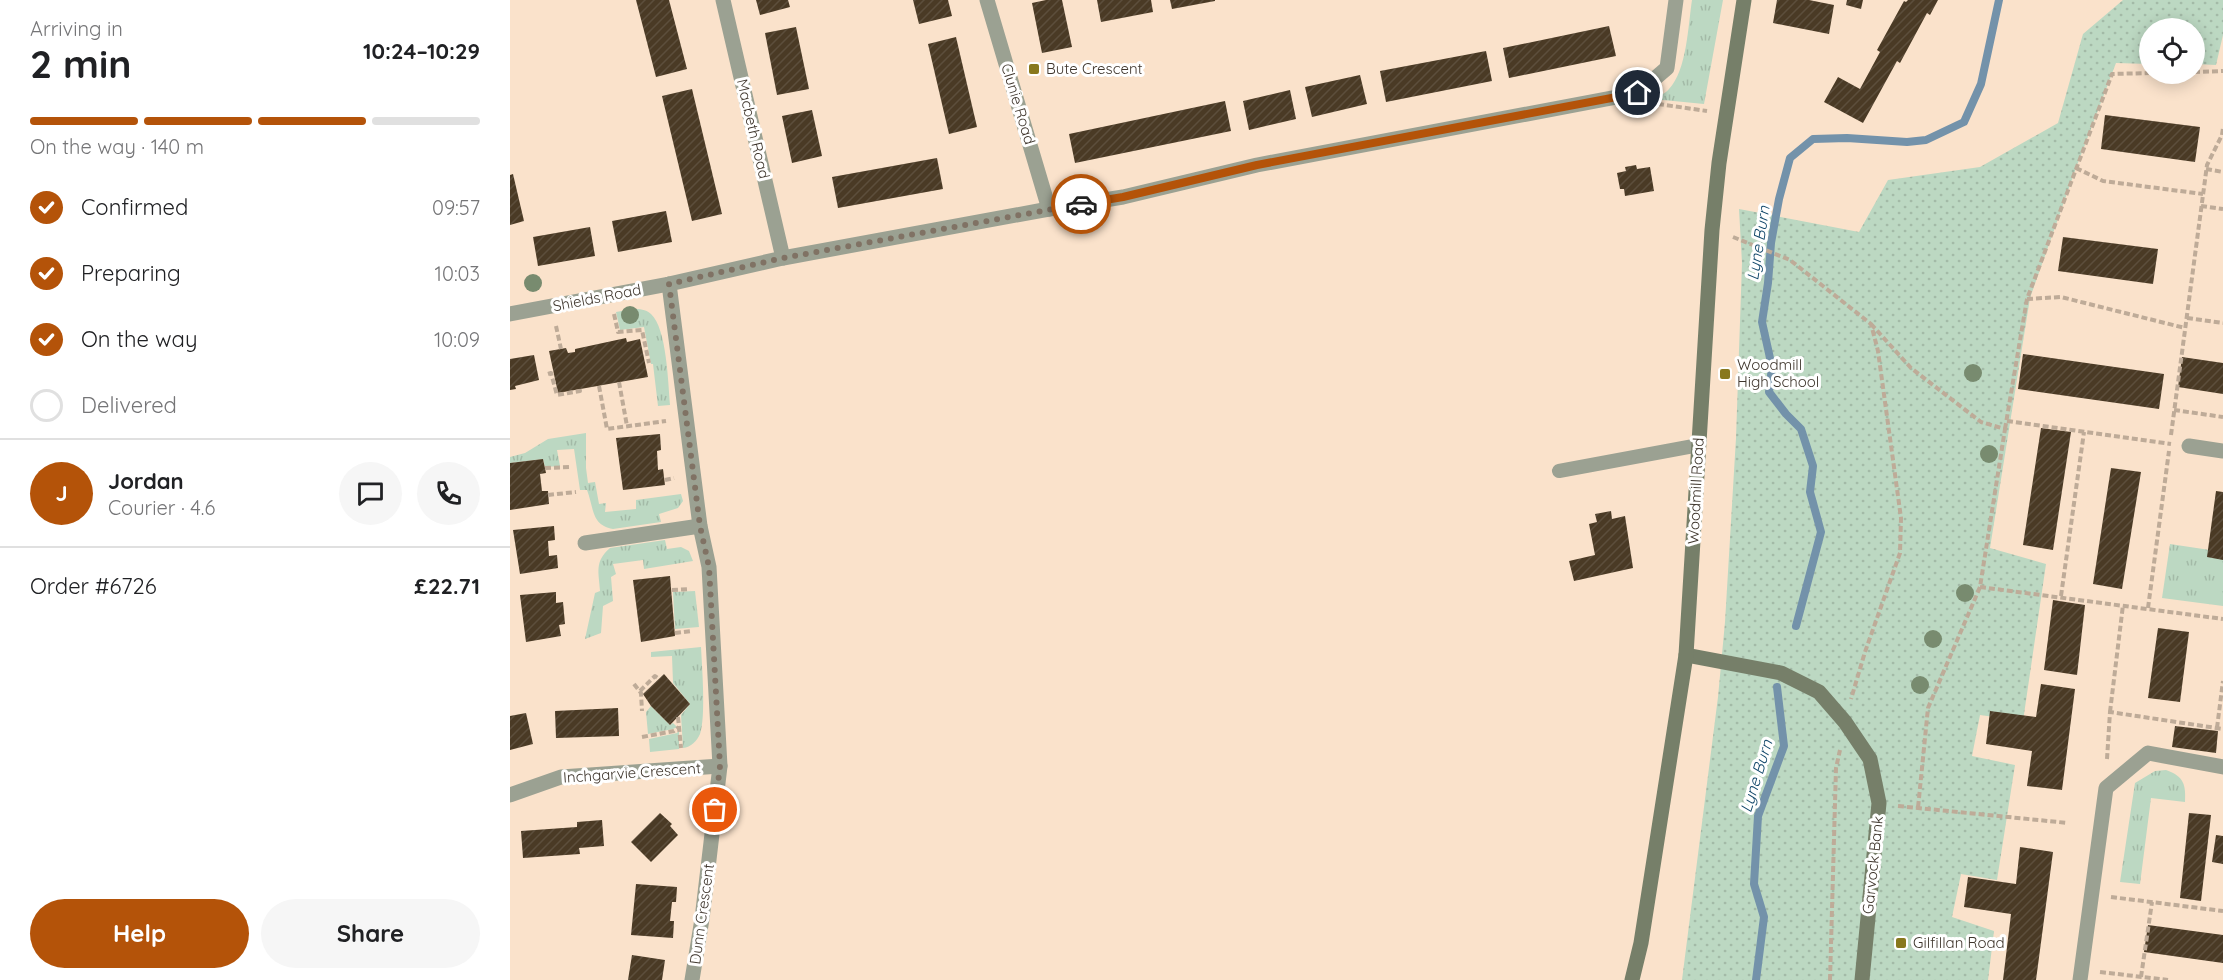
<!DOCTYPE html>
<html lang="en">
<head>
<meta charset="utf-8">
<style>
	:root { --surface:#fff; --page:#f6f6f6; --text:#202124; --muted:#757577; --line:#e0e0e0; --accent:#b45309 }
	body { margin:0; font-family:Quicksand,sans-serif; background:var(--page); color:var(--text); height:100vh; display:flex; flex-direction:column; font-size:22px; white-space:nowrap }
	* { box-sizing:border-box; margin:0 }
	p { font-size:20px; color:var(--muted) }
	.icon { flex:none; width:33px; height:33px; fill:none; stroke:currentColor; stroke-width:2; stroke-linecap:round; stroke-linejoin:round }
	.map { position:relative; flex:1; overflow:hidden }
	.drawer { display:flex; flex-direction:column; background:var(--surface); width:510px }
	.drawer>* { flex:none }
	.buttons { position:absolute; left:1629px; top:18px; display:grid; gap:12px }
	.buttons a { display:grid; place-items:center; width:66px; height:66px; border-radius:50%; background:var(--surface); box-shadow:0 3px 15px #0003; font-size:30px }
	.pin { position:absolute; display:grid; place-items:center; width:51px; height:51px; color:#fff; margin:-26px; border:3px solid #fff; border-radius:50%; box-shadow:0 2px 6px #0007 }
	.courier { position:absolute; display:grid; place-items:center; width:60px; height:60px; margin:-30px; border:4px solid #b45309; border-radius:50%; background:#fff; color:#222; box-shadow:0 2px 8px #0007 }
	.headline em { font-style:normal; font-weight:700 }
	.headline div { display:flex; flex-direction:column-reverse }
	.headline { display:flex; align-items:center; justify-content:space-between; height:102px; padding:0 30px }
	h1 { font-size:39px; font-weight:700; line-height:45px }
	.bar { display:grid; grid-template-columns:repeat(4,1fr); gap:9px 6px; align-content:center; height:72px; padding:0 30px }
	.bar i { height:8px; border-radius:4px; background:var(--line) }
	.bar .active { background:var(--accent) }
	.bar p { grid-column:span 4 }
	.line { display:flex; align-items:center; gap:15px; padding:0 30px; border-top:2px solid var(--line) }
	.line div { flex:1 }
	.round { display:grid; place-items:center; flex:none; width:63px; height:63px; border-radius:32px; background:var(--page) }
	ol { padding:0 30px; list-style:none }
	li { display:flex; align-items:center; gap:18px; height:66px }
	li p { margin-inline-start:auto }
	li .icon { padding:6px; border-radius:50%; background:var(--accent); color:#fff; stroke-width:4 }
	li:last-child { color:var(--muted) }
	li i { width:33px; height:33px; border:3px solid var(--line); border-radius:50% }
	.primary-button { display:flex; gap:12px; margin-top:auto; padding:12px 30px }
	.primary-button a { flex:1; height:69px; border-radius:36px; background:var(--accent); color:#fff; font-size:24px; font-weight:700; line-height:69px; text-align:center }
	.primary-button a+a { background:var(--page); color:var(--text) }
	main { display:flex; flex:1; min-height:0 }
	.map>svg:first-child { display:block }
	.grass { fill:url(#grass-tufts) }
	.park { fill:url(#park-dots) }
	.lines { fill:none; stroke-linecap:round; stroke-linejoin:round }
	.stream { stroke:#7392aa; stroke-width:8 }
	.building { fill:url(#building-hatch) }
	.path { stroke:#beab98; stroke-width:4; stroke-dasharray:6 3; stroke-linecap:butt }
	.lane { stroke:#9ba192; stroke-width:14 }
	.street { stroke:#9ba192; stroke-width:15 }
	.secondary { stroke:#767f69; stroke-width:15 }
	.tree { fill:#788b6f }
	.done { stroke:#807264; stroke-width:6; stroke-dasharray:0 10.8 }
	.route { stroke:#b45309; stroke-width:8 }
	.poi-dot { fill:#88781d; stroke:#fff; stroke-width:2 }
	.labels { text-anchor:middle; stroke-width:6; stroke-linejoin:round; paint-order:stroke }
	.poi-label { font-size:15px; fill:#3e352c; stroke:#fff; text-anchor:start }
	.street-label { font-size:15px; fill:#3e352c; stroke:#fff }
	.water-label { font-size:16px; font-style:italic; fill:#11476a; stroke:#fff }
</style>
</head>
<body>
<main>
<section class="drawer">
<div class="headline"><div><h1>2 min</h1><p>Arriving in</p></div><em>10:24–10:29</em></div>
<div class="bar"><i class="active"></i><i class="active"></i><i class="active"></i><i></i><p>On the way · 140 m</p></div>
<ol>
<li><svg class="icon" aria-label="check" viewBox="0 0 24 24"><path d="M5 12l5 5 9-10"/></svg>Confirmed<p>09:57</p></li>
<li><svg class="icon" aria-label="check" viewBox="0 0 24 24"><path d="M5 12l5 5 9-10"/></svg>Preparing<p>10:03</p></li>
<li><svg class="icon" aria-label="check" viewBox="0 0 24 24"><path d="M5 12l5 5 9-10"/></svg>On the way<p>10:09</p></li>
<li><i></i>Delivered</li>
</ol>
<div class="line" style="height:108px"><b class="round" style="background:var(--accent);color:#fff">J</b><div><b>Jordan</b><p>Courier · 4.6</p></div><a class="round"><svg class="icon" aria-label="chat" viewBox="0 0 24 24"><path d="M4 5h16v11H9l-5 4z"/></svg></a><a class="round"><svg class="icon" aria-label="phone" viewBox="0 0 24 24"><path d="M5 4h4l2 5-3 2q2 4 5 5l2-3 5 2v4C11 20 4 13 5 4z"/></svg></a></div>
<div class="line" style="height:78px"><div>Order #6726</div><b>£22.71</b></div>
<div class="primary-button"><a>Help</a><a>Share</a></div>
</section>
<div class="map">
<svg width="1713" height="980" viewBox="0 0 1713 980">
	<defs>
		<pattern id="grass-tufts" width="24" height="20" patternUnits="userSpaceOnUse" patternTransform="scale(1.5)"><rect width="24" height="20" fill="#bcd8c2"/><path d="M3 7l-1-3M5 7V3M7 7l1-3M15 17l-1-3M17 17v-4M19 17l1-3" fill="none" stroke="#a3baa7"/></pattern>
		<pattern id="park-dots" width="8" height="8" patternUnits="userSpaceOnUse" patternTransform="scale(1.5)"><rect width="8" height="8" fill="#bcd8c2"/><path d="M2 2h.1M6 6h.1" fill="none" stroke="#a3baa7" stroke-width="1.8" stroke-linecap="round"/></pattern>
		<pattern id="building-hatch" width="6" height="6" patternUnits="userSpaceOnUse" patternTransform="scale(1.5)"><rect width="6" height="6" fill="#4a3a25"/><path d="M-1 1l2-2M0 6l6-6M5 7l2-2" fill="none" stroke="#5c4e3c"/></pattern>
	</defs>
	<rect width="100%" height="100%" fill="#fae2cb"/>
	<g class="grass">
		<path d="M1182 0H1213L1194 104 1143 99C1149 96 1155 94 1159 89 1177 70 1178 26 1182 0Z"/>
		<path d="M123 309C130 309 135 309 141 314 157 329 158 383 160 405L148 406 143 364H141L134 327 110 330 106 312Z"/>
		<path d="M76 433V468L78 483 85 482 89 504 96 503 95 512 126 509V500L171 494 173 501 168 508 149 514 151 522 103 529C81 525 84 508 77 490H70L64 449 47 450 50 466 35 467 33 459 0 463V457L15 453 38 439Z"/>
		<path d="M155 540 157 549 171 547 179 551 183 561 134 569 133 560 103 564 106 574 101 577 103 601 93 606 91 633 75 639 85 593 90 591C89 572 84 562 100 548Z"/>
		<path d="M1660 544 1713 552V606L1652 598Z"/>
		<path d="M185 591 189 627 165 629 163 592Z"/>
		<path d="M191 647C192 667 196 717 190 734 187 741 181 747 173 748L171 715 180 704 163 683 162 656 141 657V652Z"/>
		<path d="M141 706 160 725 163 723 167 727 163 729 138 734 136 712Z"/>
		<path d="M169 730V749L140 752 139 739 167 733Z"/>
		<path d="M1656 770C1674 776 1676 785 1675 802L1641 798 1630 884 1610 882 1625 783 1645 771Z"/>
	</g>
	<path class="park" d="M1613 0H1713V35L1706 65 1685 64 1684 28H1640L1639 64 1606 63 1566 168 1520 298 1480 548 1536 564 1513 721 1470 715 1462 756 1505 765 1487 880 1451 874 1442 917 1484 931 1478 980H1172L1208 697 1215 622 1226 438 1232 263 1229 209 1349 232 1378 180 1470 167 1548 123 1573 34Z"/>
	<g class="lines">
		<g class="stream">
			<path d="M1286 626 1311 532 1300 492 1303 466 1291 429 1276 414 1259 392 1262 367 1252 322 1258 283 1261 243 1269 199 1280 158 1303 139 1337 138 1397 142 1416 140 1454 122 1471 84 1489 0"/>
			<path d="M1246 980 1254 917 1244 884 1248 816 1274 746 1267 687"/>
		</g>
	</g>
	<g class="building">
		<path d="M126 0H159L177 69 146 77Z"/>
		<path d="M246 0H278L280 7 250 15Z"/>
		<path d="M403 0H438L442 16 409 24Z"/>
		<path d="M536 0H552L562 47 532 53 522 3Z"/>
		<path d="M587 0H641L643 12 591 22Z"/>
		<path d="M660 0H705V1L662 9Z"/>
		<path d="M1267 0H1299L1324 5 1319 34 1263 23Z"/>
		<path d="M1337 0H1353L1351 9 1336 5Z"/>
		<path d="M1398 0H1428L1420 15 1417 13 1390 63 1387 61 1353 123 1314 102 1328 77 1350 89 1370 52 1367 50 1394 1 1396 2Z"/>
		<path d="M1099 26 1106 56 999 78 993 48Z"/>
		<path d="M286 27 299 89 267 95 255 33Z"/>
		<path d="M446 37 467 127 439 134 418 44Z"/>
		<path d="M976 51 982 81 876 102 870 71Z"/>
		<path d="M850 75 857 104 802 117 795 87Z"/>
		<path d="M182 89 212 214 182 221 152 96Z"/>
		<path d="M780 90 786 119 739 130 733 101Z"/>
		<path d="M715 101 721 131 565 163 559 134Z"/>
		<path d="M302 110 312 156 282 163 272 116Z"/>
		<path d="M1595 115 1690 127 1685 162 1591 149Z"/>
		<path d="M427 158 433 189 328 208 322 177Z"/>
		<path d="M1126 165 1127 169 1140 167 1144 191 1115 196 1114 189H1110L1107 173 1116 171 1115 167Z"/>
		<path d="M3 174 14 221 0 225V175Z"/>
		<path d="M156 211 162 242 108 252 102 221Z"/>
		<path d="M80 227 85 256 28 266 23 237Z"/>
		<path d="M1553 237 1648 249 1643 284 1548 271Z"/>
		<path d="M116 338 117 342 130 339 138 377 48 393 39 351 56 348 58 353 65 352V349Z"/>
		<path d="M1513 354 1654 374 1649 409 1508 389Z"/>
		<path d="M24 355 29 380 5 386 6 389 0 390V359Z"/>
		<path d="M1672 357 1713 363V394L1668 387Z"/>
		<path d="M1531 428 1561 432 1543 550 1513 545Z"/>
		<path d="M150 434 151 450 147 451 148 470 153 469 155 485 113 490 106 438Z"/>
		<path d="M33 459 36 473 30 474 32 491H38L39 504 0 510V463Z"/>
		<path d="M1601 468 1631 472 1612 589 1583 584Z"/>
		<path d="M1706 491 1713 492V560L1697 557Z"/>
		<path d="M1101 511 1102 519 1115 516 1123 568 1064 581 1059 561 1085 555 1079 524 1087 522 1085 514Z"/>
		<path d="M44 526 45 540 38 541 39 556 47 555 48 568 10 574 3 530Z"/>
		<path d="M160 576 165 636 131 642 123 580Z"/>
		<path d="M46 592V603L53 602 55 624 49 625 51 636 16 642 10 595Z"/>
		<path d="M1543 600 1575 605 1567 675 1534 670Z"/>
		<path d="M1648 628 1679 632 1670 702 1638 698Z"/>
		<path d="M154 674 180 704 160 725 141 706 133 694Z"/>
		<path d="M1531 684 1565 689 1552 790 1517 786 1522 751 1476 744 1480 711 1526 717Z"/>
		<path d="M108 708 109 736 46 738 45 711Z"/>
		<path d="M16 713 23 744 0 750V716Z"/>
		<path d="M1665 726 1708 731 1706 753 1662 747Z"/>
		<path d="M150 813 162 824 160 826 168 835 141 862 121 842Z"/>
		<path d="M1679 813 1701 815 1691 901 1670 898Z"/>
		<path d="M92 820 94 846 69 848 70 854 13 858 11 831 67 827V822Z"/>
		<path d="M1706 835 1713 836V864L1702 862Z"/>
		<path d="M1510 847 1543 852 1526 980H1493L1501 914 1454 907 1458 877 1506 884Z"/>
		<path d="M126 884 167 887 166 902H162L160 921H164L163 938 121 935Z"/>
		<path d="M1638 925 1713 935V963L1634 952Z"/>
		<path d="M122 955 155 960 152 980H118Z"/>
	</g>
	<g class="lines">
		<g class="path">
			<path d="M1684 72 1713 71"/>
			<path d="M1148 104 1197 111"/>
			<path d="M1566 168 1593 181 1693 194"/>
			<path d="M1696 169 1713 172"/>
			<path d="M1691 206 1713 209"/>
			<path d="M1223 237 1280 260 1361 324 1368 351 1391 518 1390 553 1355 652 1341 699"/>
			<path d="M1517 299 1551 297 1675 328"/>
			<path d="M104 314 108 332 132 330 139 363"/>
			<path d="M1677 318 1713 323"/>
			<path d="M1361 324 1401 368 1471 422 1495 429 1470 587 1418 708 1408 808"/>
			<path d="M46 326 51 349"/>
			<path d="M38 374 41 373 47 395 70 391 69 388"/>
			<path d="M109 382 117 426"/>
			<path d="M89 386 97 429 156 421"/>
			<path d="M1664 410 1713 417"/>
			<path d="M1497 421 1661 444"/>
			<path d="M1495 429 1517 299 1602 74 1640 73"/>
			<path d="M1661 435 1697 165 1712 135 1713 128"/>
			<path d="M35 468 61 467"/>
			<path d="M155 480 164 478"/>
			<path d="M38 495 66 492"/>
			<path d="M1470 587 1713 619"/>
			<path d="M162 590 180 589"/>
			<path d="M1551 596 1574 432"/>
			<path d="M1638 608 1659 451"/>
			<path d="M165 633 182 631"/>
			<path d="M124 684 131 693 132 711"/>
			<path d="M130 691 145 676 149 679"/>
			<path d="M1600 712 1613 605"/>
			<path d="M168 717 171 748"/>
			<path d="M1707 728 1713 681"/>
			<path d="M132 737 164 731 169 727"/>
			<path d="M1597 759 1600 712 1713 729"/>
			<path d="M1388 806 1558 823"/>
			<path d="M1601 897 1713 911"/>
			<path d="M1590 972 1658 980"/>
			<path d="M1631 977 1642 902"/>
			<path d="M1320 980 1326 768 1330 750"/>
		</g>
		<path class="lane" d="M1049 471 1189 445"/>
		<g class="street">
			<path d="M213 0 273 258"/>
			<path d="M477 0 539 209"/>
			<path d="M159 284 190 526 199 567 210 766 192 919 182 980"/>
			<path d="M0 314 159 284 273 258 539 209 613 197 747 165 1128 93 1157 68 1166 0"/>
			<path d="M1679 446 1713 451"/>
			<path d="M75 543 190 526"/>
			<path d="M0 795 51 777 210 766"/>
			<path d="M1570 980 1596 788 1638 753 1713 767"/>
		</g>
		<g class="secondary">
			<path d="M1176 655 1271 673 1309 692 1335 722 1360 759 1369 803 1352 980"/>
			<path d="M1122 980 1131 943 1176 655 1202 230 1209 163 1234 0"/>
		</g>
	</g>
	<g class="tree">
		<circle cx="23" cy="283" r="9"/>
		<circle cx="120" cy="315" r="9"/>
		<circle cx="1463" cy="373" r="9"/>
		<circle cx="1479" cy="454" r="9"/>
		<circle cx="1455" cy="593" r="9"/>
		<circle cx="1423" cy="639" r="9"/>
		<circle cx="1410" cy="685" r="9"/>
	</g>
	<g class="lines">
		<path class="done" d="M205 810 210 766 199 567 190 526 159 284 273 258 571 204"/>
		<path class="route" d="M571 204 613 197 747 165 1128 93"/>
	</g>
	<g class="poi-dot">
		<rect x="518" y="63" width="12" height="12" rx="3"/>
		<rect x="1209" y="368" width="12" height="12" rx="3"/>
		<rect x="1385" y="937" width="12" height="12" rx="3"/>
	</g>
	<g class="labels">
		<g class="poi-label">
			<text x="536" y="74">Bute Crescent</text>
			<text x="1227" y="370">Woodmill<tspan x="1227" dy="17">High School</tspan></text>
			<text x="1403" y="948">Gilfillan Road</text>
		</g>
		<g class="street-label">
			<text transform="translate(508 104) rotate(73)" y="5">Clunie Road</text>
			<text transform="translate(243 129) rotate(77)" y="5">Macbeth Road</text>
			<text transform="translate(87 298) rotate(-11)" y="5">Shields Road</text>
			<text transform="translate(1186 491) rotate(-87)" y="5">Woodmill Road</text>
			<text transform="translate(122 773) rotate(-4)" y="5">Inchgarvie Crescent</text>
			<text transform="translate(1363 865) rotate(-84)" y="5">Garvock Bank</text>
			<text transform="translate(192 914) rotate(-82)" y="5">Dunn Crescent</text>
		</g>
		<g class="water-label">
			<text transform="translate(1248 243) rotate(-81)" y="6">Lyne Burn</text>
			<text transform="translate(1246 776) rotate(-73)" y="6">Lyne Burn</text>
		</g>
	</g>
</svg>
<div class="buttons">
<a><svg class="icon" aria-label="locate" viewBox="0 0 24 24"><circle cx="12" cy="12" r="6"/><path d="M12 2v4M12 18v4M2 12h4M18 12h4"/></svg></a>
</div>
<div class="pin" style="left:205px;top:810px;background:#ea580c"><svg class="icon" aria-label="bag" viewBox="0 0 24 24"><path d="M5 8h14l-1 12H6zM9 8a3 3 0 0 1 6 0"/></svg></div>
<div class="pin" style="left:1128px;top:93px;background:#1f2937"><svg class="icon" aria-label="home" viewBox="0 0 24 24"><path d="M3 11l9-7 9 7M6 9v11h12V9"/></svg></div>
<div class="courier" style="left:571px;top:204px"><svg class="icon" aria-label="car" viewBox="0 0 24 24"><path d="M5 17H2v-5l4-1 3-4h7l3 4 3 1v5h-3M9 17h6M6 11h13"/><circle cx="7" cy="17" r="2"/><circle cx="17" cy="17" r="2"/></svg></div>
</div>
</main>
</body>
</html>
